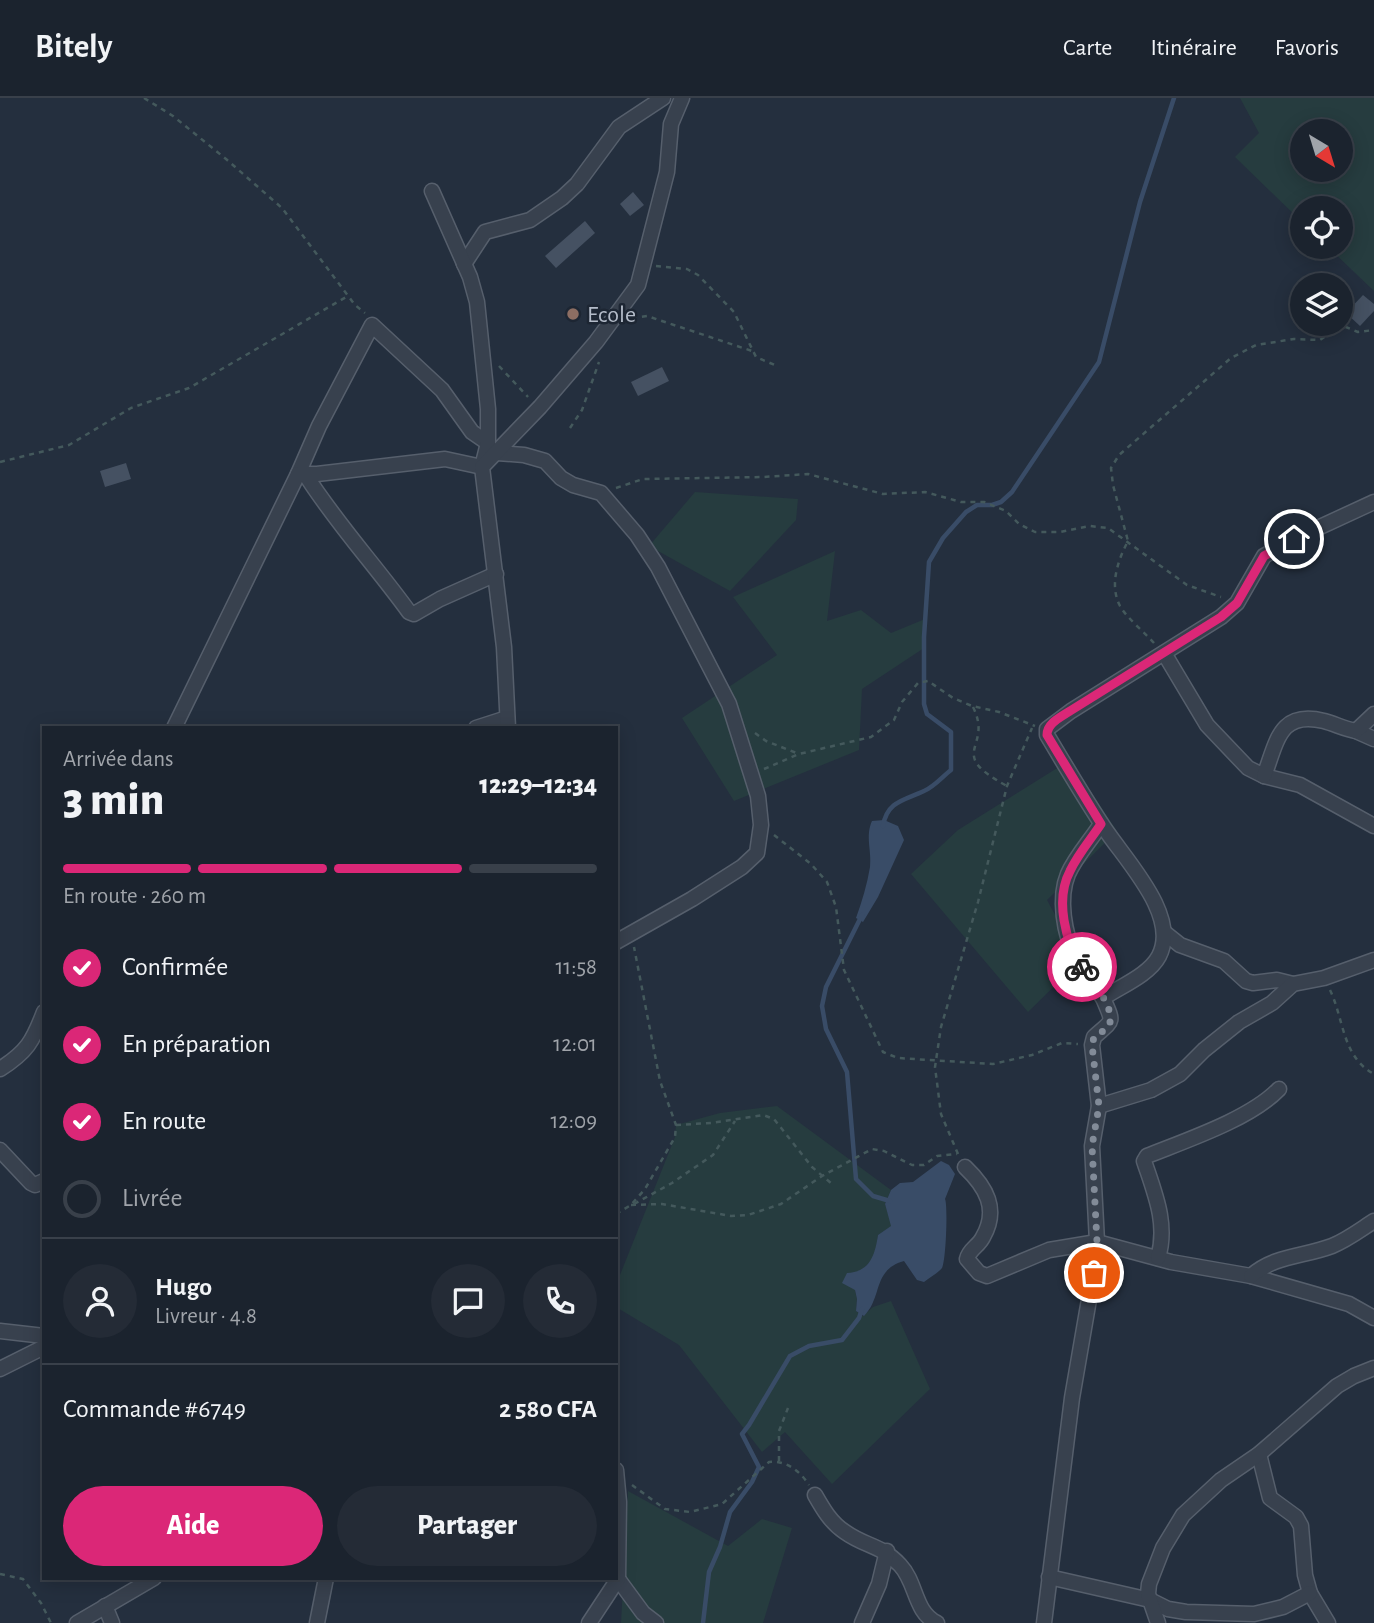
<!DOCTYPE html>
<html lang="fr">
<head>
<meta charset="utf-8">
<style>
	:root { --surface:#1b232e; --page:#242b36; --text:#f1f3f6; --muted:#a0a4aa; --line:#39404a; --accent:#db2777 }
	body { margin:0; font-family:"Alegreya Sans",sans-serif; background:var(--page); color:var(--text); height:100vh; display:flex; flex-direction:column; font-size:26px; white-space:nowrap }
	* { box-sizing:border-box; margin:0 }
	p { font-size:23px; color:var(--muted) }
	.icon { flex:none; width:38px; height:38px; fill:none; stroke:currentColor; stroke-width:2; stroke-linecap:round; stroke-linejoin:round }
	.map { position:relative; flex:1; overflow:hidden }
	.side { position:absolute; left:42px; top:628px; width:576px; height:854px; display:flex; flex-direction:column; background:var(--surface); border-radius:0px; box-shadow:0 4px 18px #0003,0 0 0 2px var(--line) }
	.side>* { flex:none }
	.needle { width:46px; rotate:142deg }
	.controls { position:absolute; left:1290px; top:21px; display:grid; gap:14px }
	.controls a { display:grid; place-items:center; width:63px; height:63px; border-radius:50%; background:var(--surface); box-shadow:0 4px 18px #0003,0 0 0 2px var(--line); font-size:35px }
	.pin { position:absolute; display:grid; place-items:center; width:60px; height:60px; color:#fff; margin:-30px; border:4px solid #fff; border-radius:50%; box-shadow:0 2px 7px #0007 }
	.courier { position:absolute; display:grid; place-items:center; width:70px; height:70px; margin:-35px; border:5px solid #db2777; border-radius:50%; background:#fff; color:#222; box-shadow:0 2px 9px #0007 }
	.headline em { font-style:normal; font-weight:800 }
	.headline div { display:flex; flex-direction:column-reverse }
	.headline { display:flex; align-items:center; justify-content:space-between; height:119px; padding:0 21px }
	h1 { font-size:46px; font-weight:800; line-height:52px }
	.bar { display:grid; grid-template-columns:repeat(4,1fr); gap:10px 7px; align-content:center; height:84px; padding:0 21px }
	.bar i { height:9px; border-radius:5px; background:var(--line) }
	.bar .selected { background:var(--accent) }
	.bar p { grid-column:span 4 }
	.line { display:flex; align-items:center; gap:18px; padding:0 21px; border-top:2px solid var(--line) }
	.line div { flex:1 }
	.round { display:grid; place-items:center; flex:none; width:74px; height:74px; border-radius:37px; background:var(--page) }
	ol { padding:0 21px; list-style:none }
	li { display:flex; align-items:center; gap:21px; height:77px }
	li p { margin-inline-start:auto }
	li .icon { padding:7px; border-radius:50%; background:var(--accent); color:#fff; stroke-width:4 }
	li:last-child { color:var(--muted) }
	li i { width:38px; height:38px; border:4px solid var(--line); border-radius:50% }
	.cta { display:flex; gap:14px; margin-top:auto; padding:14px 21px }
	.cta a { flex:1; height:80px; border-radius:42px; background:var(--accent); color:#fff; font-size:28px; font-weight:800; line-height:80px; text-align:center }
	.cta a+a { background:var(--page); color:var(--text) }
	header { display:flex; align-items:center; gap:42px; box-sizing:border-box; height:98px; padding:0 35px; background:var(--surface); border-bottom:2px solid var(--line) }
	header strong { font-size:33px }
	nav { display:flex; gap:38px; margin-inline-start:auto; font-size:24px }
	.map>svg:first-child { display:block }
	.green { fill:#263c3f; fill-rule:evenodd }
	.water { fill:#394c67 }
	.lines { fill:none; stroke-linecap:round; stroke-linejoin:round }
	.stream { stroke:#394c67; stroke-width:4.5 }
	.building { fill:#455162 }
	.street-casing { stroke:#565f6c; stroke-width:17 }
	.path { stroke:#44595c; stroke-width:2.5; stroke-dasharray:5 5; stroke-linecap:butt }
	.street { stroke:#38414e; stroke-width:14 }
	.done { stroke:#828b98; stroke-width:7; stroke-dasharray:0 12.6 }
	.route { stroke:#db2777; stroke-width:9 }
	.education-dot { fill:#8d6e63; stroke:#1d2633; stroke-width:2.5 }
	.labels { text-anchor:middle; stroke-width:5; stroke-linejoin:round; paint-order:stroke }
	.poi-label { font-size:24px; fill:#b4bcc9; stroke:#1d2633; text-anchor:start }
</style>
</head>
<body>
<header>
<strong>Bitely</strong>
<nav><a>Carte</a><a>Itinéraire</a><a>Favoris</a></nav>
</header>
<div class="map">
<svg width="1374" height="1525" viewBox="0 0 1374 1525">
	<rect width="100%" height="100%" fill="#242f3e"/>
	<g class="green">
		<path d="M1240 0H1374V193L1328 149H1340V110H1302V124L1235 59 1259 35ZM1340 33V72H1302V33Z"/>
		<path d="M695 394 798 401 796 422 730 493 649 448Z"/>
		<path d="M835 453 827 523 861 512 891 535 925 521 924 550 862 591 859 652 734 703 682 620 777 557 733 499Z"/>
		<path d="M1070 662 1117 733 1047 802 1080 863 1028 914 911 776 958 732Z"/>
		<path d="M777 1008 891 1092 885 1106 892 1128 878 1137 875 1159 859 1175 855 1192 857 1201 856 1213 863 1218 873 1209 891 1203 930 1291 832 1386 785 1334 762 1354 679 1247 616 1209V1187L675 1039 676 1027 720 1015Z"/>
		<path d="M628 1393 728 1448 762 1421 792 1430 763 1525H621Z"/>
	</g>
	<g class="water">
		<path d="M884 722 898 728 904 742 878 799 863 824 856 820C862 803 867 787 870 769 872 753 865 738 872 723Z"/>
		<path d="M941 1063 949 1067 955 1076 945 1101C948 1107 946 1163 942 1170 938 1175 929 1180 924 1184L917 1182 904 1163C872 1172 883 1199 864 1218L856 1213 857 1201 855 1192 842 1185 847 1175C870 1174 875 1157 878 1137L891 1128 885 1106 891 1092 900 1085 913 1084Z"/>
	</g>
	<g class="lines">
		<g class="stream">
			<path d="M883 728C887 703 905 702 924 693 934 689 943 678 951 672V634L927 616 924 606V539L929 464 943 440 966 414 977 407H992L1001 404 1012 394 1099 264 1140 104 1174 0"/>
			<path d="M862 817 826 889 822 908 826 931 847 974 856 1081 873 1098 890 1103"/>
			<path d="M703 1525 709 1474 720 1449 730 1414 752 1384 759 1369 742 1336 749 1327 790 1258 809 1248 842 1242 859 1220 862 1211"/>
		</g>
	</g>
	<g class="building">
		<path d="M633 94 644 107 630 118 620 106Z"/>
		<path d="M585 123 595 135 556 170 545 158Z"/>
		<path d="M1363 197 1374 206V213L1360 228 1346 215Z"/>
		<path d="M662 269 669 283 638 298 631 284Z"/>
		<path d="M126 365 131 381 105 389 100 373Z"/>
	</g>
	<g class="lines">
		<defs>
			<g id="street">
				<path d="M464 166 485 134 530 122 562 100 577 86 619 29 663 0"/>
				<path d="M497 355 524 357 545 363 561 380 573 387 601 395 637 437 658 469 729 606 758 698 761 727 757 755 742 769 692 801 616 844"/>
				<path d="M298 376 319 328 372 227 442 292 472 334 488 345"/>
				<path d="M305 376C336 425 375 467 409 514L414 516 440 501 496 476"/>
				<path d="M1164 555 1207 627 1248 670 1264 678 1300 687 1374 728"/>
				<path d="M174 630 298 376H317L445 361 482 369 488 345V311L477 204 470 179 432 93"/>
				<path d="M476 630 507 620"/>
				<path d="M508 630 504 549 482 369 540 309 596 244 638 187 667 74 671 26 682 0"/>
				<path d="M1356 633 1374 641"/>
				<path d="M1264 678C1277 644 1279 612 1324 623 1335 626 1345 631 1356 633L1374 616"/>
				<path d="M1101 726C1091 742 1076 758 1068 776 1058 800 1064 836 1076 860 1083 874 1094 887 1103 900"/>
				<path d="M1165 835 1180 847 1224 863 1246 883 1253 885 1277 882 1293 886"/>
				<path d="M0 971C27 954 33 943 44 914"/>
				<path d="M1099 1008 1151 992 1180 976 1204 952 1239 924 1272 905 1293 886 1324 880 1374 862"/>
				<path d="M0 1052 31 1085 35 1087 44 1083"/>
				<path d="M965 1069C986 1089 999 1111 983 1139 979 1148 969 1151 967 1161L979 1175 987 1178 1049 1152 1097 1144 1171 1164 1251 1178 1349 1206 1374 1220"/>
				<path d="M1158 1160C1168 1126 1155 1096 1144 1063L1147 1058C1187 1042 1250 1021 1279 991"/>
				<path d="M1251 1178C1275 1157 1303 1159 1332 1148 1347 1142 1360 1132 1374 1123"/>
				<path d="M0 1233 44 1238"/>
				<path d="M0 1271 44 1249"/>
				<path d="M1259 1356 1270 1400 1296 1419 1301 1428 1305 1477 1310 1495 1328 1525"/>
				<path d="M815 1397C823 1411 831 1425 845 1434 866 1449 880 1446 900 1467 917 1485 914 1514 937 1525"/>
				<path d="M1049 1479 1150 1502 1168 1511 1186 1514 1254 1516 1283 1509 1310 1495"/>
				<path d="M618 1481 643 1515 656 1525"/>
				<path d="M105 1508 112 1525"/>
				<path d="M77 1525 154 1480"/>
				<path d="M317 1525 326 1480"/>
				<path d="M589 1525 618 1481 619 1404 616 1372"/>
				<path d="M862 1525 879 1486 887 1453"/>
				<path d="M1044 1525 1072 1300 1096 1161 1097 1144 1092 1048 1099 1008 1092 947 1094 939C1114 921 1114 926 1103 900 1121 888 1149 877 1159 858 1181 816 1121 758 1101 725 1082 696 1065 667 1047 637V631L1071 613 1221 519 1237 505 1264 458 1294 441 1374 404"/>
				<path d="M1158 1525 1148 1496 1149 1486 1163 1450 1183 1417 1221 1382 1259 1356 1337 1288 1354 1278 1374 1270"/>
			</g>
		</defs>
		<use href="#street" class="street-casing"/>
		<g class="path">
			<path d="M144 0 173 18 226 61 282 110 355 207 365 215"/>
			<path d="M656 168 687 171 698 177 734 214 756 259 777 268"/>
			<path d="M632 220 647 218 752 253"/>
			<path d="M499 268 528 299"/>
			<path d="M570 330 582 312 599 264"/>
			<path d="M0 364 69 347 131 310 189 290 348 198"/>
			<path d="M616 390 643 381 763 379 808 376 883 396 925 394 961 404H984L1006 413 1019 426 1035 434H1060L1090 428 1108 430 1187 487 1221 499"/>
			<path d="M1154 545C1145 535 1126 519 1120 508 1109 487 1118 462 1128 443L1113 387 1111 370 1119 357 1231 260 1256 247 1294 241 1320 242 1341 227 1358 234 1374 232"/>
			<path d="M973 609C994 651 944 654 1007 688"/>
			<path d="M755 635 766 643 799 656"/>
			<path d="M764 671 799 656 871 639 894 622 902 604 918 585 928 583 953 600 972 608 999 614 1035 628"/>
			<path d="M774 737 811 766 827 784 836 809 844 872 883 954 898 960 993 966 1032 957 1062 945 1078 946"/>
			<path d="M1330 892C1344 921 1342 959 1374 976"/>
			<path d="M676 1027 711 1025 763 1017 774 1021 812 1069 832 1086"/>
			<path d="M958 1056 941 1016 935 969 941 929 978 804 1007 688 1032 630"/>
			<path d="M634 1106 672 1085 713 1057 735 1023"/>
			<path d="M631 1107 662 1106 731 1118 748 1117 781 1106 822 1078 872 1051 884 1053 912 1067H924L937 1058 957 1056"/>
			<path d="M616 1116 631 1107 645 1091 675 1039 676 1027 660 983 634 849"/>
			<path d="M779 1363V1333L788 1310"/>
			<path d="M632 1387 665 1411 690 1414 722 1406 769 1364C786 1362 800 1373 809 1387"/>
			<path d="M0 1476 23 1481 41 1505 51 1525"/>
		</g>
		<use href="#street" class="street"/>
	</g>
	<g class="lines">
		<path class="done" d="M1082 869C1091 881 1114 909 1110 924 1109 931 1099 935 1094 939L1092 947 1099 1008 1092 1048 1097 1144 1094 1175"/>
		<path class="route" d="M1082 869C1065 844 1055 801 1070 773 1078 756 1091 741 1101 726L1047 637C1047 625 1061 619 1070 613L1221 519 1237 505 1264 458 1294 441"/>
	</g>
	<circle class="education-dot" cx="573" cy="216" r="7"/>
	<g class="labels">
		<g class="poi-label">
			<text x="587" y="224">Ecole</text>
		</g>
	</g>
</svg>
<div class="controls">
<a><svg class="needle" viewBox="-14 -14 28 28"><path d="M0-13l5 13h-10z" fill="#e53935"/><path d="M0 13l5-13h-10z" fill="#a0a4aa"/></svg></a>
<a><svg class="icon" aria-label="locate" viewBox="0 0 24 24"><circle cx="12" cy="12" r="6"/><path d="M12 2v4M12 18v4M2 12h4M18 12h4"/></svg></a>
<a><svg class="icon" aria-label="layers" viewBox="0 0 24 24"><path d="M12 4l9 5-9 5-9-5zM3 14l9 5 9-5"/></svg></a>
</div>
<div class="pin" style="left:1094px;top:1175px;background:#ea580c"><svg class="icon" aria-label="bag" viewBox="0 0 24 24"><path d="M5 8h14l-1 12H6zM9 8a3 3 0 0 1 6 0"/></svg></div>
<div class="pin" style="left:1294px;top:441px;background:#1f2937"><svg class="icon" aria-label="home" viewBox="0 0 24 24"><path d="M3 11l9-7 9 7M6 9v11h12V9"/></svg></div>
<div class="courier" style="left:1082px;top:869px"><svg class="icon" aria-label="bike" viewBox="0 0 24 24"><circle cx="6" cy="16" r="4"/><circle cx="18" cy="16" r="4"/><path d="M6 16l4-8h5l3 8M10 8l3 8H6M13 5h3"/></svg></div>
<section class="side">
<div class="headline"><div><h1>3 min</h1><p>Arrivée dans</p></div><em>12:29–12:34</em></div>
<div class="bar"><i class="selected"></i><i class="selected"></i><i class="selected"></i><i></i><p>En route · 260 m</p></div>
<ol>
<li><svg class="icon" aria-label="check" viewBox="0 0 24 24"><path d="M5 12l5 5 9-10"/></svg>Confirmée<p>11:58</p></li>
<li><svg class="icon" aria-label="check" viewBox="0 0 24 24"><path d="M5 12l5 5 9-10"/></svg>En préparation<p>12:01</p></li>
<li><svg class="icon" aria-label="check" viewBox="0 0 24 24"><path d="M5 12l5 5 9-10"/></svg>En route<p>12:09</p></li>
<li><i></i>Livrée</li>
</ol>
<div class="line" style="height:126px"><a class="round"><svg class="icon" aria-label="person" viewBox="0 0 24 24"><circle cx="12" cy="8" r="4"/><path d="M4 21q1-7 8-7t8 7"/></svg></a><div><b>Hugo</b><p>Livreur · 4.8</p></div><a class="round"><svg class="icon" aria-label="chat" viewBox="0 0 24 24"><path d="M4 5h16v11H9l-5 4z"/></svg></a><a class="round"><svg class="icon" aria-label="phone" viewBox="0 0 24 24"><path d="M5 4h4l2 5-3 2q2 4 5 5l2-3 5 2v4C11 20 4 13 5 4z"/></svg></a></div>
<div class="line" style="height:91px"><div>Commande #6749</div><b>2 580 CFA</b></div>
<div class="cta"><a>Aide</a><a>Partager</a></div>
</section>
</div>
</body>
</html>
